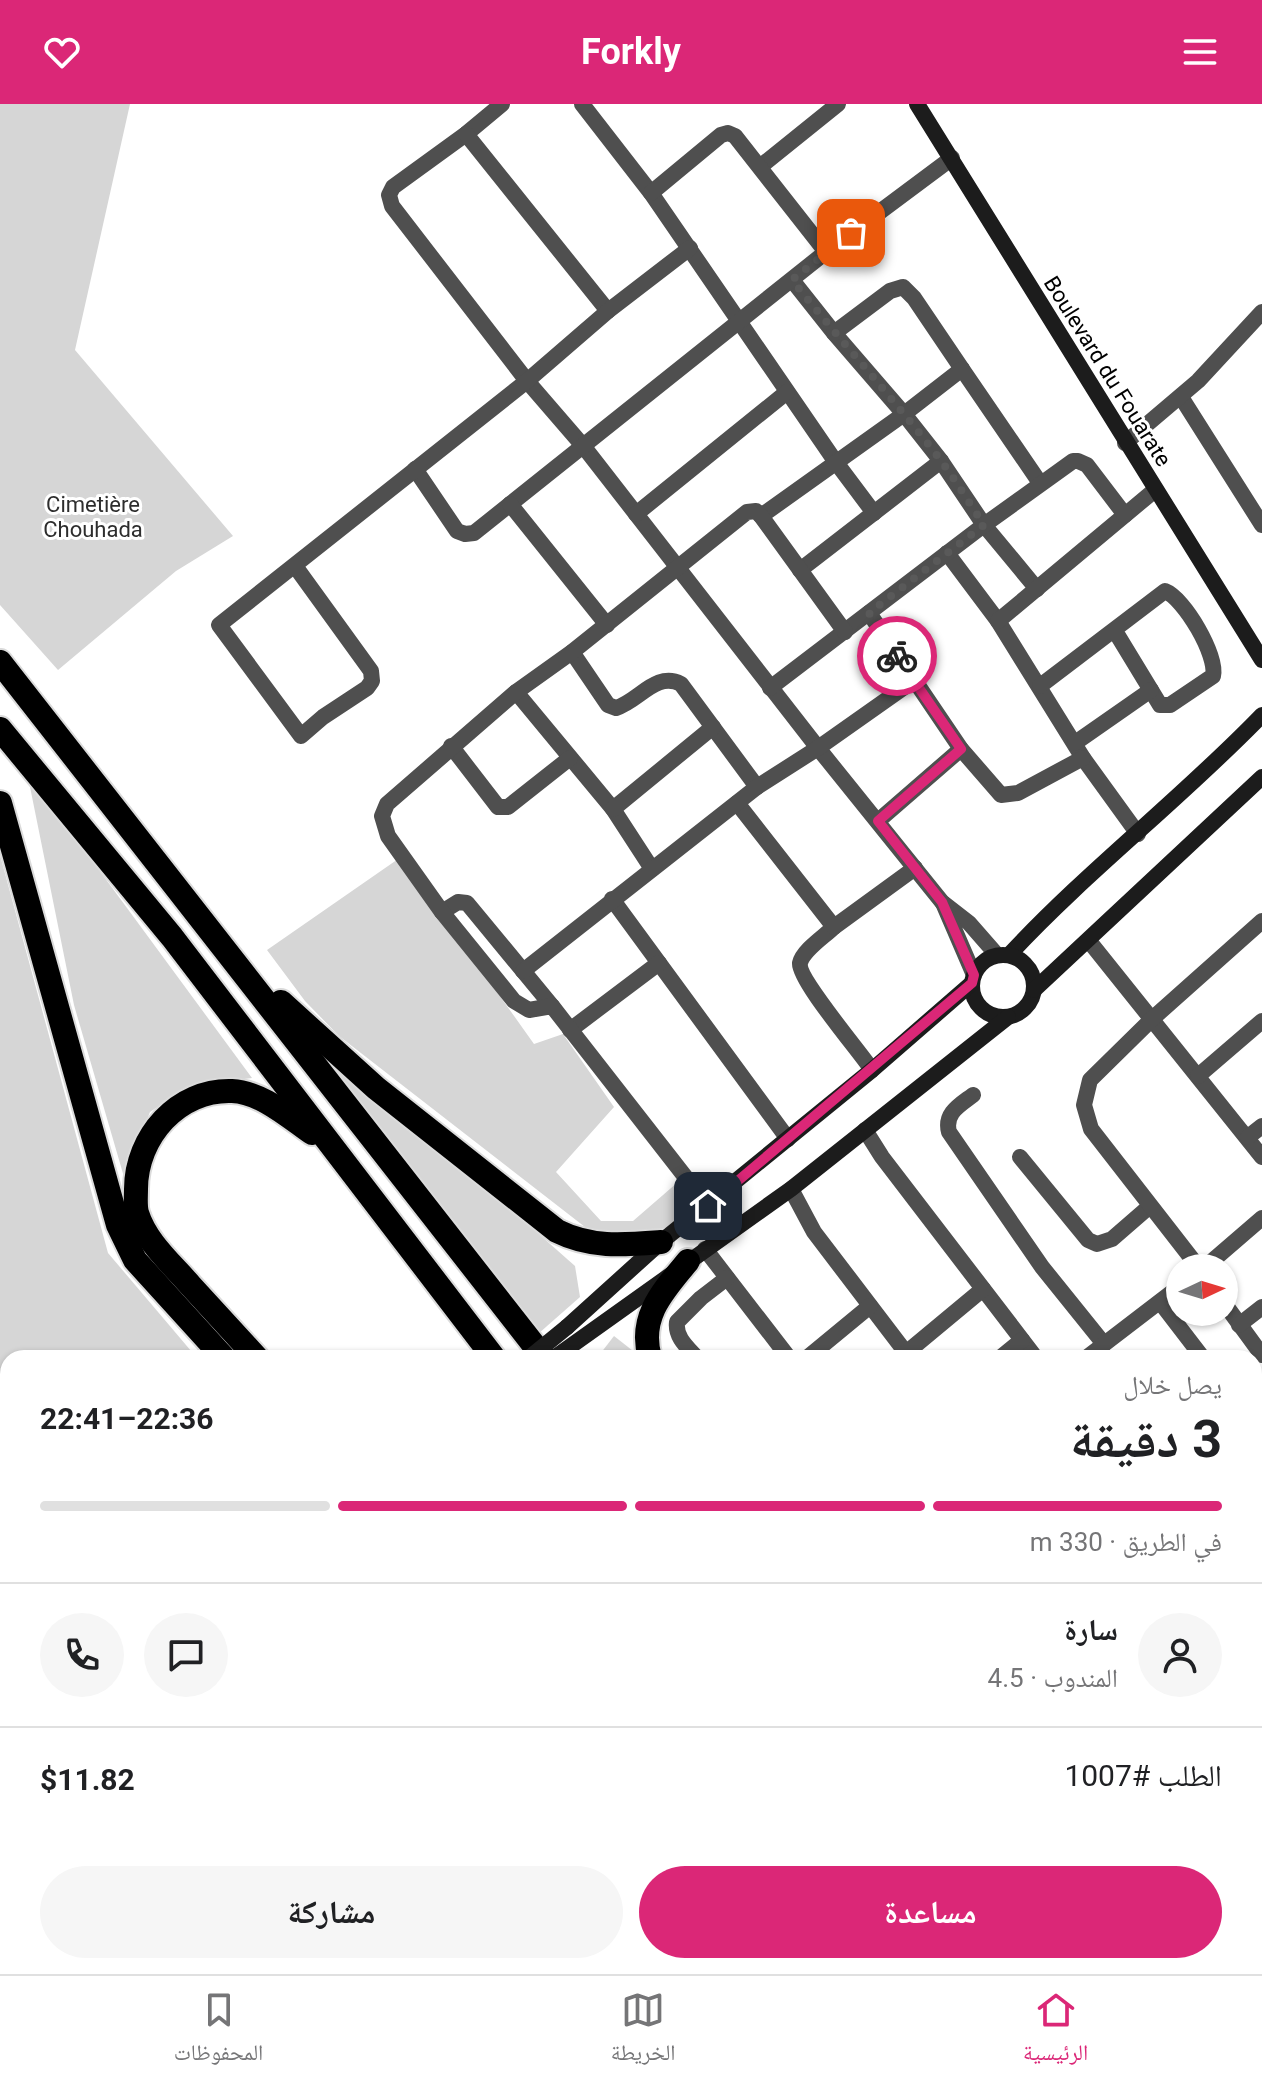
<!DOCTYPE html>
<html lang="ar">
<head>
<meta charset="utf-8">
<style>
	:root { --surface:#fff; --page:#f6f6f6; --text:#202124; --muted:#757577; --line:#e0e0e0; --accent:#db2777 }
	body { margin:0; font-family:Roboto,"Noto Naskh Arabic",sans-serif; background:var(--page); color:var(--text); direction:rtl; height:100vh; display:flex; flex-direction:column; font-size:30px; white-space:nowrap }
	* { box-sizing:border-box; margin:0 }
	p { font-size:26px; color:var(--muted) }
	.icon { flex:none; width:44px; height:44px; fill:none; stroke:currentColor; stroke-width:2; stroke-linecap:round; stroke-linejoin:round }
	.map { position:relative; flex:1; overflow:hidden; direction:ltr }
	.side { position:absolute; left:0px; top:1246px; width:1262px; height:624px; display:flex; flex-direction:column; background:var(--surface); border-radius:24px 24px 0 0; box-shadow:0 2px 6px #0004; direction:rtl }
	.side>* { flex:none }
	.needle { width:52px; rotate:86deg }
	.tools { position:absolute; left:1166px; top:1150px; display:grid; gap:16px }
	.tools a { display:grid; place-items:center; width:72px; height:72px; border-radius:50%; background:var(--surface); box-shadow:0 2px 6px #0004; font-size:40px }
	.pin { position:absolute; display:grid; place-items:center; width:68px; height:68px; color:#fff; margin:-34px; border-radius:16px; box-shadow:0 4px 12px #0006 }
	.courier { position:absolute; display:grid; place-items:center; width:80px; height:80px; margin:-40px; border:6px solid #db2777; border-radius:50%; background:#fff; color:#222; box-shadow:0 2px 10px #0007 }
	.head em { font-style:normal; font-weight:700 }
	.head div { display:flex; flex-direction:column-reverse }
	.head { display:flex; align-items:center; justify-content:space-between; height:136px; padding:0 40px }
	h1 { font-size:52px; font-weight:700; line-height:60px }
	.bar { display:grid; grid-template-columns:repeat(4,1fr); gap:12px 8px; align-content:center; height:96px; padding:0 40px }
	.bar i { height:10px; border-radius:6px; background:var(--line) }
	.bar .current { background:var(--accent) }
	.bar p { grid-column:span 4 }
	.line { display:flex; align-items:center; gap:20px; padding:0 40px; border-top:2px solid var(--line) }
	.line div { flex:1 }
	.round { display:grid; place-items:center; flex:none; width:84px; height:84px; border-radius:42px; background:var(--page) }
	.primary-button { display:flex; gap:16px; margin-top:auto; padding:16px 40px }
	.primary-button a { flex:1; height:92px; border-radius:48px; background:var(--accent); color:#fff; font-size:32px; font-weight:700; line-height:92px; text-align:center }
	.primary-button a+a { background:var(--page); color:var(--text) }
	header { display:flex; justify-content:space-between; align-items:center; height:104px; padding:0 40px; background:var(--accent); color:#fff; font-size:36px; font-weight:700 }
	.tabs { display:flex; justify-content:space-around; align-items:center; height:112px; border-top:2px solid var(--line); background:var(--surface); font-size:22px; color:var(--muted) }
	.tabs a { display:grid; justify-items:center; gap:4px }
	.tabs .current { color:var(--accent) }
	.map>svg:first-child { display:block }
	.green { fill:#d6d6d6 }
	.lines { fill:none; stroke-linecap:round; stroke-linejoin:round }
	.highway-casing { stroke:#dbdbdb; stroke-width:28 }
	.street { stroke:#4f4f4f; stroke-width:16 }
	.secondary { stroke:#1c1c1c; stroke-width:16 }
	.highway { stroke:#000; stroke-width:24 }
	.secondary-bridge { stroke:#1c1c1c; stroke-width:16 }
	.done { stroke:#595959; stroke-width:8; stroke-dasharray:0 14.4 }
	.route { stroke:#db2777; stroke-width:10 }
	.labels { text-anchor:middle; stroke-width:6; stroke-linejoin:round; paint-order:stroke }
	.street-label { font-size:22px; fill:#000; stroke:#fff }
	.park-label { font-size:22px; fill:#2d2d2d; stroke:#fff }
</style>
</head>
<body>
<header><svg class="icon" aria-label="menu" viewBox="0 0 24 24"><path d="M4 6h16M4 12h16M4 18h16"/></svg>Forkly<svg class="icon" aria-label="heart" viewBox="0 0 24 24"><path d="M12 20l-8-8c-3-5 5-10 8-4 3-6 11-1 8 4z"/></svg></header>
<div class="map">
<svg width="1262" height="1870" viewBox="0 0 1262 1870">
	<rect width="100%" height="100%" fill="#fff"/>
	<g class="green">
		<path d="M0 0H130L75 246 233 432 176 467 58 566 0 501Z"/>
		<path d="M27 668 252 974 189 982 150 1008 124 1073 74 901Z"/>
		<path d="M0 751 108 1149 197 1254H8V1375L0 1365Z"/>
		<path d="M401 753 534 940 563 930 614 1003 556 1068 601 1117H633L678 1078 697 1102 671 1123 621 1133 594 1130 339 932 305 897 267 846Z"/>
		<path d="M334 965 498 1094 575 1162 580 1193 538 1230Z"/>
		<path d="M614 1232 642 1254H597Z"/>
		<path d="M195 1862H276L277 1864 271 1870H202Z"/>
		<path d="M1050 1862H1161L1167 1870H1056Z"/>
	</g>
	<g class="lines">
		<defs>
			<g id="highway">
				<path d="M0 558 544 1254"/>
				<path d="M0 625 172 833 494 1254"/>
				<path d="M0 699 118 1121 135 1156 224 1254"/>
				<path d="M281 898 376 984 557 1127C591 1144 623 1141 661 1138"/>
				<path d="M257 1254C235 1230 213 1206 191 1182 171 1159 146 1138 137 1109 135 1102 136 1093 136 1085 136 1033 178 985 232 987 261 988 289 1013 312 1029"/>
				<path d="M650 1254C638 1213 663 1187 688 1157"/>
				<path d="M970 1862 976 1870"/>
				<path d="M1022 1862 1028 1870"/>
			</g>
		</defs>
		<use href="#highway" class="highway-casing"/>
		<g class="street">
			<path d="M502 0 466 30 393 83 389 91 392 102 527 277 584 343 818 644 942 798 969 819 997 851"/>
			<path d="M582 0 651 89 835 357 874 409"/>
			<path d="M466 30 608 207"/>
			<path d="M761 62 838 0"/>
			<path d="M651 89 721 31 728 29 735 32 826 148"/>
			<path d="M792 176 834 229 904 310 941 357 984 421 1037 485"/>
			<path d="M834 229 890 187 903 183 914 194 962 265"/>
			<path d="M1181 293 1262 421"/>
			<path d="M1125 339 1198 277 1262 208"/>
			<path d="M415 365 457 427 465 430 474 429 826 148 952 54"/>
			<path d="M510 400 607 521"/>
			<path d="M636 410 787 288"/>
			<path d="M761 412 904 310 962 265 1040 379"/>
			<path d="M947 449 998 517 1083 654 1138 730"/>
			<path d="M295 462 371 567 372 577 367 584 323 613 301 632 219 521 527 277 608 207 690 144"/>
			<path d="M800 466 941 357"/>
			<path d="M869 509 961 645 1001 691 1018 689 1083 654"/>
			<path d="M998 517 1155 386"/>
			<path d="M572 548 608 601 616 604C639 597 656 567 681 580L757 683"/>
			<path d="M1040 582 1165 487C1184 494 1218 552 1213 572L1170 601H1160L1115 527"/>
			<path d="M770 584 984 421 1073 357H1078L1087 361 1125 411"/>
			<path d="M516 588 613 705 652 765"/>
			<path d="M1075 639 1151 586"/>
			<path d="M451 642 498 703H508L570 654"/>
			<path d="M737 699 834 823C825 832 803 846 800 859 797 874 860 948 872 966"/>
			<path d="M613 705 713 623"/>
			<path d="M878 717 961 645"/>
			<path d="M612 795 788 1035"/>
			<path d="M943 799 974 871"/>
			<path d="M442 808 458 798 467 799 552 902"/>
			<path d="M834 823 915 764"/>
			<path d="M1089 837 1262 1053"/>
			<path d="M523 867 757 683 818 644 913 577"/>
			<path d="M570 926 659 859"/>
			<path d="M1198 972 1262 917"/>
			<path d="M973 991C960 1001 944 1009 949 1028L1042 1163 1104 1240"/>
			<path d="M865 1026 882 1053 1036 1254"/>
			<path d="M1248 1033 1262 1022"/>
			<path d="M1020 1053 1088 1136 1097 1140 1112 1135 1150 1102"/>
			<path d="M791 1085 814 1128 910 1254"/>
			<path d="M708 1102 552 902 529 906 514 897 442 808 388 732 382 712 387 700 516 588 572 548 747 408 756 407 761 412 845 528"/>
			<path d="M705 1145 789 1254"/>
			<path d="M1199 1164 1091 1025 1084 1001 1090 976 1152 915 1262 817"/>
			<path d="M1204 1164 1262 1114"/>
			<path d="M1160 1198 1203 1254"/>
			<path d="M1224 1199 1262 1251"/>
			<path d="M1239 1221 1262 1203"/>
			<path d="M906 1249 983 1185"/>
			<path d="M697 1254C687 1243 675 1233 677 1218L701 1194 727 1174"/>
			<path d="M807 1254 870 1202"/>
			<path d="M1000 1254 1022 1236"/>
			<path d="M1086 1254 1180 1182"/>
			<path d="M1254 1321 1262 1332"/>
			<path d="M0 1398 8 1407"/>
			<path d="M1254 1411 1262 1404"/>
			<path d="M0 1516 8 1510"/>
			<path d="M1254 1535 1262 1545"/>
			<path d="M1254 1651 1262 1650"/>
			<path d="M1254 1802 1262 1813"/>
			<path d="M167 1862 174 1870"/>
			<path d="M338 1862V1870"/>
			<path d="M440 1862 441 1870"/>
			<path d="M1174 1862 1180 1870"/>
			<path d="M379 1870 395 1862"/>
			<path d="M580 1870 592 1862"/>
		</g>
		<g class="secondary">
			<path d="M917 0 1262 556"/>
			<path d="M1009 851C1088 766 1181 695 1262 611"/>
			<circle cx="1003" cy="882" r="31"/>
			<path d="M1034 886 1262 673"/>
			<path d="M567 1223 661 1138 872 966 972 879"/>
			<path d="M554 1254 791 1085 1008 913"/>
			<path d="M0 1687 8 1680"/>
			<path d="M0 1729 8 1722"/>
		</g>
		<use href="#highway" class="highway"/>
		<path class="secondary-bridge" d="M529 1254 567 1223"/>
	</g>
	<g class="lines">
		<path class="done" d="M851 129 792 176C840 236 892 293 939 354 955 375 969 399 984 421L869 509 897 552"/>
		<path class="route" d="M708 1102 972 879 974 871 942 798 878 717 961 645 897 552"/>
	</g>
	<g class="labels">
		<g class="street-label">
			<text transform="translate(1108 267) rotate(58)" y="8">Boulevard du Fouarate</text>
		</g>
		<g class="park-label">
			<text x="93" y="408">Cimetière<tspan x="93" dy="25">Chouhada</tspan></text>
		</g>
	</g>
</svg>
<div class="tools">
<a><svg class="needle" viewBox="-14 -14 28 28"><path d="M0-13l5 13h-10z" fill="#e53935"/><path d="M0 13l5-13h-10z" fill="#757577"/></svg></a>
</div>
<div class="pin" style="left:851px;top:129px;background:#ea580c"><svg class="icon" aria-label="bag" viewBox="0 0 24 24"><path d="M5 8h14l-1 12H6zM9 8a3 3 0 0 1 6 0"/></svg></div>
<div class="pin" style="left:708px;top:1102px;background:#1f2937"><svg class="icon" aria-label="home" viewBox="0 0 24 24"><path d="M3 11l9-7 9 7M6 9v11h12V9"/></svg></div>
<div class="courier" style="left:897px;top:552px"><svg class="icon" aria-label="bike" viewBox="0 0 24 24"><circle cx="6" cy="16" r="4"/><circle cx="18" cy="16" r="4"/><path d="M6 16l4-8h5l3 8M10 8l3 8H6M13 5h3"/></svg></div>
<section class="side">
<div class="head"><div><h1>3 دقيقة</h1><p>يصل خلال</p></div><em>22:36–22:41</em></div>
<div class="bar"><i class="current"></i><i class="current"></i><i class="current"></i><i></i><p>في الطريق · 330 m</p></div>
<div class="line" style="height:144px"><a class="round"><svg class="icon" aria-label="person" viewBox="0 0 24 24"><circle cx="12" cy="8" r="4"/><path d="M4 21q1-7 8-7t8 7"/></svg></a><div><b>سارة</b><p>المندوب · 4.5</p></div><a class="round"><svg class="icon" aria-label="chat" viewBox="0 0 24 24"><path d="M4 5h16v11H9l-5 4z"/></svg></a><a class="round"><svg class="icon" aria-label="phone" viewBox="0 0 24 24"><path d="M5 4h4l2 5-3 2q2 4 5 5l2-3 5 2v4C11 20 4 13 5 4z"/></svg></a></div>
<div class="line" style="height:104px"><div>الطلب #1007</div><b>$11.82</b></div>
<div class="primary-button"><a>مساعدة</a><a>مشاركة</a></div>
</section>
</div>
<nav class="tabs">
<a class="current"><svg class="icon" aria-label="home" viewBox="0 0 24 24"><path d="M3 11l9-7 9 7M6 9v11h12V9"/></svg>الرئيسية</a>
<a><svg class="icon" aria-label="map" viewBox="0 0 24 24"><path d="M3 6l6-2 6 2 6-2v14l-6 2-6-2-6 2zM9 4v14M15 6v14"/></svg>الخريطة</a>
<a><svg class="icon" aria-label="saved" viewBox="0 0 24 24"><path d="M7 4h10v16l-5-4-5 4z"/></svg>المحفوظات</a>
</nav>
</body>
</html>
